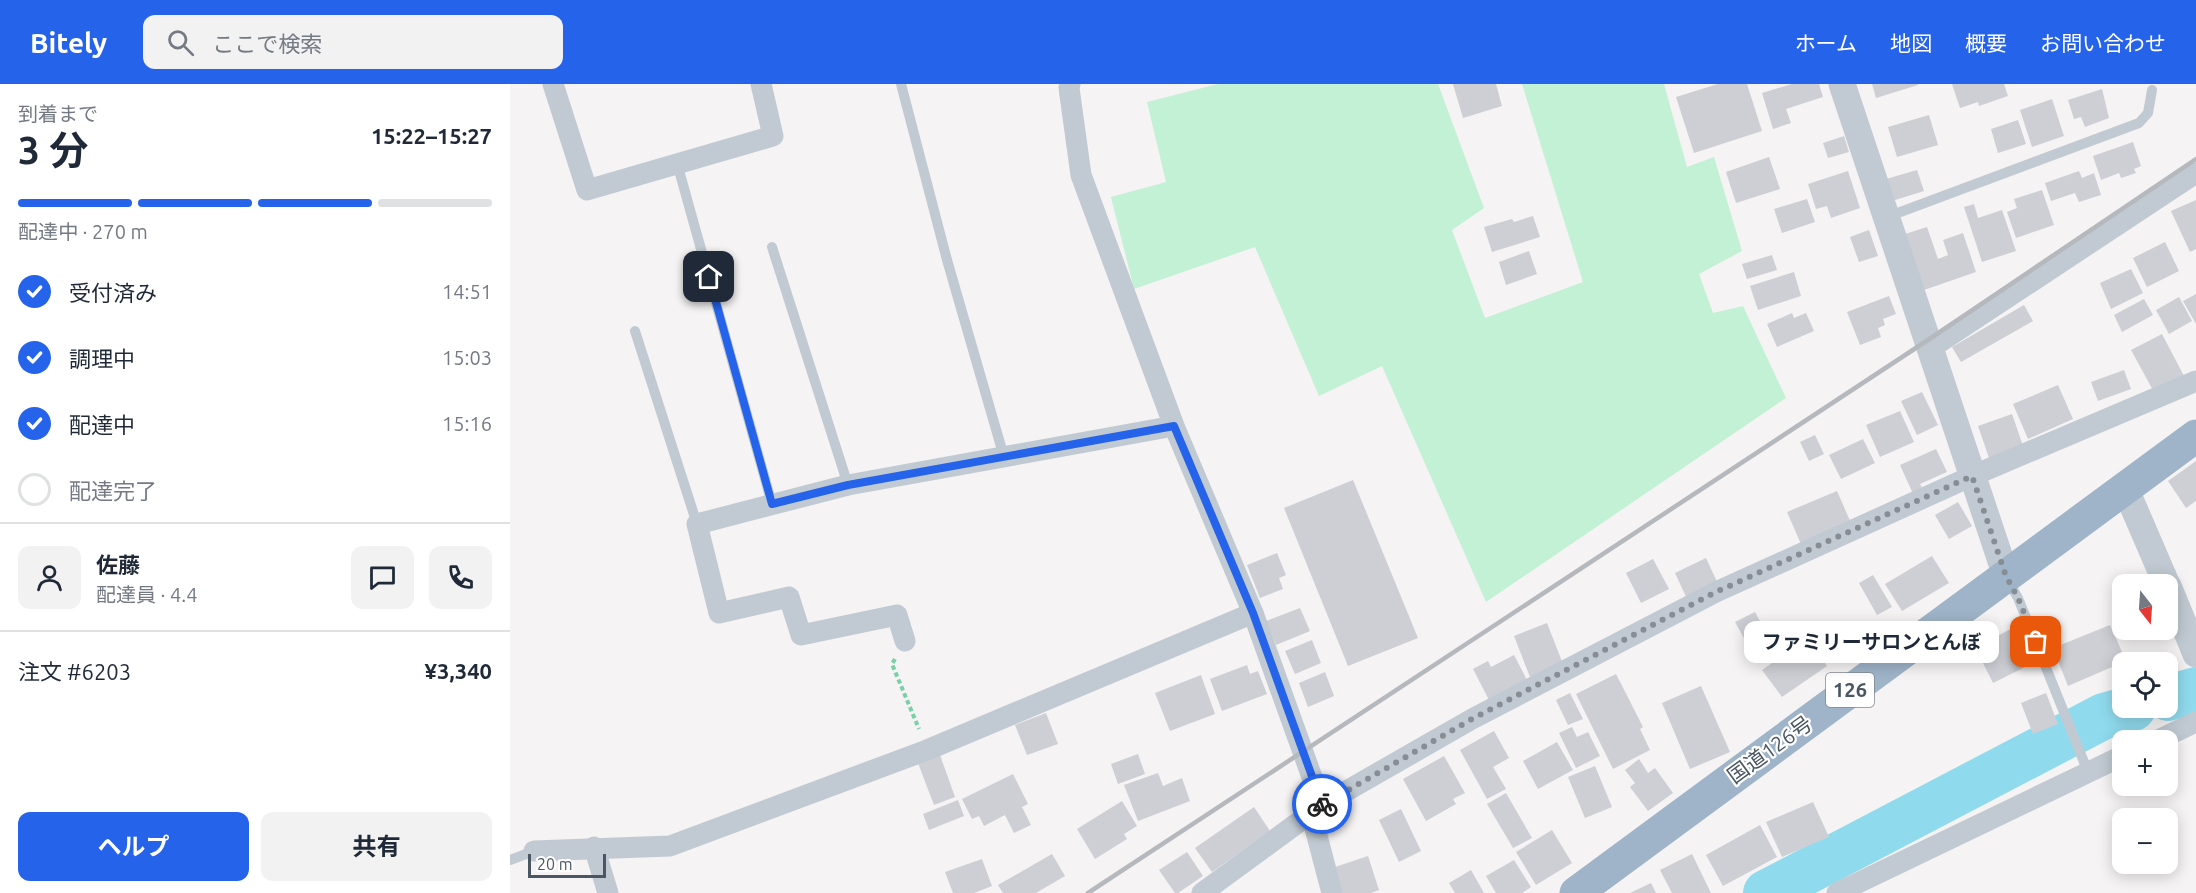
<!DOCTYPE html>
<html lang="ja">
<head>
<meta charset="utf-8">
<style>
	:root { --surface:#fff; --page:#f2f2f3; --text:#1f2937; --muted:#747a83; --line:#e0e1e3; --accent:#2563eb }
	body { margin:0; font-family:Ubuntu,"Noto Sans JP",sans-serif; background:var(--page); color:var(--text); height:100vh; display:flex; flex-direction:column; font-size:22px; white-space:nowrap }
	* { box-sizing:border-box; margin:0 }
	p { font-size:20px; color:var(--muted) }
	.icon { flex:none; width:33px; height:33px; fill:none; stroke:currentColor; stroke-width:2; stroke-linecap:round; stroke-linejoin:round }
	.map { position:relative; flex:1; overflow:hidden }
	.drawer { display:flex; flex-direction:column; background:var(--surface); width:510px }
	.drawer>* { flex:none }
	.needle { width:39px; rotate:163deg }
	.buttons { position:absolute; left:1602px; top:490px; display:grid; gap:12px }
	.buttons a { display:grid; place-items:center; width:66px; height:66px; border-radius:12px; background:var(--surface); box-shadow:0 3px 15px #0003; font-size:30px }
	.scale { position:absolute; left:18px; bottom:15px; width:78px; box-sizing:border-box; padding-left:6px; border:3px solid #4a5661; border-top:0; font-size:16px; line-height:21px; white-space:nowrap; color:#4a5661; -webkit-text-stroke:4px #fff; paint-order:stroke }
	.pin { position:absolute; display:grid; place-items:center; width:51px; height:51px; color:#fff; margin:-26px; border-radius:12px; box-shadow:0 3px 9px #0006 }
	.courier { position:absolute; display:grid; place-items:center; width:60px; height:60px; margin:-30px; border:4px solid #2563eb; border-radius:50%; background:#fff; color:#222; box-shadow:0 2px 8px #0007 }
	.bubble { position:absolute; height:42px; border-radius:12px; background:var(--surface); box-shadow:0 3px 15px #0003; font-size:20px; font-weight:700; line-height:42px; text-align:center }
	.head em { font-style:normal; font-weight:700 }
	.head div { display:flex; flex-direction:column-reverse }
	.head { display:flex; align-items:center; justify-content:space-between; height:102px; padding:0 18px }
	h1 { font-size:39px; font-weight:700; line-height:45px }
	.bar { display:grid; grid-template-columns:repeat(4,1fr); gap:9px 6px; align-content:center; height:72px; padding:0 18px }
	.bar i { height:8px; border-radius:4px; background:var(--line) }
	.bar .active { background:var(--accent) }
	.bar p { grid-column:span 4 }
	.line { display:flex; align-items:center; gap:15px; padding:0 18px; border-top:2px solid var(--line) }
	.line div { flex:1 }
	.round { display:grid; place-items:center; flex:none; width:63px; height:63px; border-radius:12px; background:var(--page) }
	ol { padding:0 18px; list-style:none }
	li { display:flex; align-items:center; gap:18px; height:66px }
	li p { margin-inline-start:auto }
	li .icon { padding:6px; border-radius:50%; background:var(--accent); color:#fff; stroke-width:4 }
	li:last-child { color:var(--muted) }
	li i { width:33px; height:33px; border:3px solid var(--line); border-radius:50% }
	.cta { display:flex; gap:12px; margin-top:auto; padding:12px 18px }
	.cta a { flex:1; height:69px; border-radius:12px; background:var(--accent); color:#fff; font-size:24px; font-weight:700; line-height:69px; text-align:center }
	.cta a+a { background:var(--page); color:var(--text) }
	header { display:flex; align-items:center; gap:36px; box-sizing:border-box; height:84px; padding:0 30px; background:var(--accent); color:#fff }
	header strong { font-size:28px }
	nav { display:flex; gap:33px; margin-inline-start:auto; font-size:21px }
	.search { width:420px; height:54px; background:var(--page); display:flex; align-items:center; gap:15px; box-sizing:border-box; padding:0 21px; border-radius:12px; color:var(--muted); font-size:22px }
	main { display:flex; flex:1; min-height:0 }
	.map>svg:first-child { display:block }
	.green { fill:#c3f1d5 }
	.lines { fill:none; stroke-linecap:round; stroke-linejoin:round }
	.river { stroke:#90daee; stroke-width:46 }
	.building { fill:#cdcfd5 }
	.path { stroke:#7ad0a6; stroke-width:4; stroke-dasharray:4.5 3; stroke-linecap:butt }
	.service { stroke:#c1cad2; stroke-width:10 }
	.minor { stroke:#c1cad2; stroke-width:21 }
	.tertiary { stroke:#c1cad2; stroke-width:27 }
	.trunk { stroke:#9fb4c9; stroke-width:33 }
	.rail { stroke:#b5b8bd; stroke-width:4.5 }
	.done { stroke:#868d94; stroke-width:6; stroke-dasharray:0 10.8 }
	.route { stroke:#2563eb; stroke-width:8 }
	.labels { text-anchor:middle; stroke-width:4.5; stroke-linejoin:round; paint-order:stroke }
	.shield { fill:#fff; stroke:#808990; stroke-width:1.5 }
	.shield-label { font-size:20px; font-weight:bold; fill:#4a5661 }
	.street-label { font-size:21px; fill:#4a5661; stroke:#fff }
</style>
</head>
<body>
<header>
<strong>Bitely</strong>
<div class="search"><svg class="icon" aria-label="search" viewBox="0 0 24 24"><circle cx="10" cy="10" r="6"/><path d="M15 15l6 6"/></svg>ここで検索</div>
<nav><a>ホーム</a><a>地図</a><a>概要</a><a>お問い合わせ</a></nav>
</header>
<main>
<section class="drawer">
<div class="head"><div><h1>3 分</h1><p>到着まで</p></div><em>15:22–15:27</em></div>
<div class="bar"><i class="active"></i><i class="active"></i><i class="active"></i><i></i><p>配達中 · 270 m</p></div>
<ol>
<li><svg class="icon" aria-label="check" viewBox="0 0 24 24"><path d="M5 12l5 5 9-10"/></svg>受付済み<p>14:51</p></li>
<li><svg class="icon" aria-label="check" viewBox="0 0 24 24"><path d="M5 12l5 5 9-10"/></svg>調理中<p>15:03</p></li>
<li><svg class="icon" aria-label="check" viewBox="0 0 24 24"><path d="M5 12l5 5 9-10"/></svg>配達中<p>15:16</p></li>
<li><i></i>配達完了</li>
</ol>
<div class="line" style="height:108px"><a class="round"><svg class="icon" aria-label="person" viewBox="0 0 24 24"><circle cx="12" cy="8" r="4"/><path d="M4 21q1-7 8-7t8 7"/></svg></a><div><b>佐藤</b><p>配達員 · 4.4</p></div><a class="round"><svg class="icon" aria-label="chat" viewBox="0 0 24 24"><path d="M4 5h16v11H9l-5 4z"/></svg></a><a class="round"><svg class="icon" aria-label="phone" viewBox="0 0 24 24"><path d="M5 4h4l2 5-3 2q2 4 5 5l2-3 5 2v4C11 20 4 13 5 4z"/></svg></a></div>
<div class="line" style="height:78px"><div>注文 #6203</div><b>¥3,340</b></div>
<div class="cta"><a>ヘルプ</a><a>共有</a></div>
</section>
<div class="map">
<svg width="1686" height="809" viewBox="0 0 1686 809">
	<rect width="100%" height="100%" fill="#f5f3f3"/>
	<path class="green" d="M708 0H928L974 124 942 146 975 234 1073 198 1012 0H1154L1177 83 1204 73 1232 167 1189 190 1203 229 1233 222 1276 314 976 518 872 282 809 312 745 163 624 205 601 113 656 98 637 18Z"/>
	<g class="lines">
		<g class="river">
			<path d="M1658 614 1686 606"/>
			<path d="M1256 809 1594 632 1623 624"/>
		</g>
	</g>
	<g class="building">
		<path d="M943 0H986L992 22 953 34Z"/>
		<path d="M1208 0H1237L1252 47 1184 69 1166 13Z"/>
		<path d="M1282 0H1309L1313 13 1276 25 1281 39 1263 45 1252 9Z"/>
		<path d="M1362 0H1408V1L1366 14Z"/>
		<path d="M1442 0H1494L1498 12 1469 22 1468 18 1450 24Z"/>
		<path d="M1592 5 1599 34 1575 43 1571 33 1564 35 1558 16Z"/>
		<path d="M1542 15 1554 52 1522 63 1510 26Z"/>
		<path d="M1419 31 1428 61 1387 73 1378 43Z"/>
		<path d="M1508 36 1516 60 1488 69 1481 45Z"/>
		<path d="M1334 52 1339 68 1318 74 1313 59Z"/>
		<path d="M1623 58 1631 82 1624 85 1626 89 1611 94 1609 89 1591 96 1583 72Z"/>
		<path d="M1259 73 1270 105 1226 119 1216 88Z"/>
		<path d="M1407 86 1414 107 1382 117 1376 95Z"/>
		<path d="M1338 87 1350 124 1321 134 1317 122 1306 125 1298 100Z"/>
		<path d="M1569 87 1572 94 1584 89 1591 111 1569 118 1565 109 1541 117 1535 99Z"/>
		<path d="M1532 106 1544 141 1506 154 1497 128 1507 124 1504 115Z"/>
		<path d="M1297 115 1305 138 1272 149 1264 125Z"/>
		<path d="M1686 116V165L1680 168 1661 127Z"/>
		<path d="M1464 120 1468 134 1492 126 1506 167 1472 178 1454 123Z"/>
		<path d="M1023 132 1030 153 982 168 974 143 1002 135 1004 138Z"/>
		<path d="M1417 143 1428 175 1438 171 1433 156 1453 149 1466 188 1414 206 1395 150Z"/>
		<path d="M1359 146 1368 172 1349 178 1340 153Z"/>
		<path d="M1655 158 1669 187 1637 203 1623 174Z"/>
		<path d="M1019 167 1027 190 996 201 989 178Z"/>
		<path d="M1262 171 1267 186 1237 195 1232 180Z"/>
		<path d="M1621 185 1633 209 1601 225 1590 199Z"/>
		<path d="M1284 188 1291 212 1248 226 1240 202Z"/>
		<path d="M1686 210V240L1673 217Z"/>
		<path d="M1379 212 1386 230 1373 235 1375 241 1368 244 1371 253 1350 261 1337 228Z"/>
		<path d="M1669 213 1682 237 1659 250 1646 226Z"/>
		<path d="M1634 215 1643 231 1612 248 1604 231Z"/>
		<path d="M1514 221 1523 237 1451 278 1442 263Z"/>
		<path d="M1282 229 1284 234 1296 229 1304 247 1267 263 1257 240Z"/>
		<path d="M1652 250 1674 292 1644 308 1621 266Z"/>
		<path d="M1614 286 1621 305 1588 317 1581 298Z"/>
		<path d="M1548 301 1563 335 1518 355 1503 320Z"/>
		<path d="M1412 308 1428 341 1407 351 1391 317Z"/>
		<path d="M1390 327 1404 358 1370 373 1356 341Z"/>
		<path d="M1502 330 1513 362 1479 374 1468 342Z"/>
		<path d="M1305 351 1314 370 1299 377 1290 358Z"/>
		<path d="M1353 355 1365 379 1331 395 1319 371Z"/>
		<path d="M1426 365 1437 388 1410 400 1414 407 1404 412 1390 381Z"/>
		<path d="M1686 377V417L1676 424 1658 397Z"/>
		<path d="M843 396 908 554 838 582 774 424Z"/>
		<path d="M1327 407 1341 439 1291 460 1277 428Z"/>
		<path d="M1448 418 1462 442 1439 455 1425 431Z"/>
		<path d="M767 469 776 491 769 494 773 505 750 514 737 481Z"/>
		<path d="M1422 472 1439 499 1392 527 1375 500Z"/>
		<path d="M1196 474 1209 502 1178 517 1165 489Z"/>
		<path d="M1143 475 1159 505 1131 519 1116 489Z"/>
		<path d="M1363 491 1382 523 1367 531 1349 499Z"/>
		<path d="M790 524 800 547 766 561 756 537Z"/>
		<path d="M1245 528 1260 556 1241 567 1225 538Z"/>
		<path d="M1037 539 1053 580 1020 593 1004 552Z"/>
		<path d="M1600 541 1616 577 1558 602 1543 564Z"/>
		<path d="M1505 543 1523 579 1483 599 1465 563Z"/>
		<path d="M1298 554 1317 582 1272 613 1252 586Z"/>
		<path d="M802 556 811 579 785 590 775 567Z"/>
		<path d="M1004 571 1017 596 979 616 963 585 978 577 981 583Z"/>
		<path d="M737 581 740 590 748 587 757 610 712 627 700 595Z"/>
		<path d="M815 588 824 612 798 623 789 599Z"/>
		<path d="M1106 590 1133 643 1130 645 1140 666 1103 685 1066 610Z"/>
		<path d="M691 591 705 630 660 647 645 609Z"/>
		<path d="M1191 602 1220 668 1180 685 1152 619Z"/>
		<path d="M1060 609 1073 635 1058 641 1046 616Z"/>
		<path d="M1536 609 1548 640 1523 650 1511 619Z"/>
		<path d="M536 629 548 660 517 671 505 641Z"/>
		<path d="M1062 643 1067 653 1078 648 1090 672 1066 684 1049 649Z"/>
		<path d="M984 647 999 674 983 683 996 705 977 715 950 666Z"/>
		<path d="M1047 658 1063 686 1028 705 1013 677Z"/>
		<path d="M628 670 635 690 608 700 601 680Z"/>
		<path d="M430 671 445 713 424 721 408 679Z"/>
		<path d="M934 672 955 709 943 715 946 720 916 737 893 695Z"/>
		<path d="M1129 675 1138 689 1145 684 1163 709 1138 727 1120 703 1125 699 1115 686Z"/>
		<path d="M1085 682 1102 723 1075 734 1058 693Z"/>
		<path d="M648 689 653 702 672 694 680 717 628 737 614 701Z"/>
		<path d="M503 690 518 720 512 723 521 741 504 749 495 731 474 742 469 732 462 735 452 715Z"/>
		<path d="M996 709 1022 754 1003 764 977 720Z"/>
		<path d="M448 716 454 732 419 746 413 730Z"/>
		<path d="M612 717 627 742 614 750 617 755 585 775 567 745Z"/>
		<path d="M1303 718 1319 753 1272 773 1256 738Z"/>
		<path d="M744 723 760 747 702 788 685 764Z"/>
		<path d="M891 725 911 767 889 778 869 736Z"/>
		<path d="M1250 741 1267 773 1213 802 1196 771Z"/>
		<path d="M1042 746 1062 779 1026 801 1006 768Z"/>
		<path d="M677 768 693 792 668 809H665L649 786Z"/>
		<path d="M542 770 555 792 526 809H493L488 801Z"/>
		<path d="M1182 770 1201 809H1162L1150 786Z"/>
		<path d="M858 772 869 806 861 809H831L822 784Z"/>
		<path d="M472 775 482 802 464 809H443L435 788Z"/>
		<path d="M1004 776 1021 803 1012 809H986L976 792Z"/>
		<path d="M961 786 974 809H945L939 799Z"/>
		<path d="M1141 799 1146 809H1120Z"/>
	</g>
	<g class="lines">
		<path class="path" d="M385 575 382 580 409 645"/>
		<g class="service">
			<path d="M391 0 437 176 494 373"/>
			<path d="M167 79 262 420"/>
			<path d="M1377 133 1629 39 1638 29 1642 6"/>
			<path d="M262 163 338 401"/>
			<path d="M125 247 187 440"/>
			<path d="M1497 495 1508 514 1578 688"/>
			<path d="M0 776 24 767"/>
		</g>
		<g class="minor">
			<path d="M43 0 77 106 263 52 251 0"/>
			<path d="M560 0 559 4 571 91 664 342 743 529 812 721"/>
			<path d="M1421 264 1686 89"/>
			<path d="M395 557 387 531 291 551 279 513 209 529 187 440 338 401 664 342"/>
			<path d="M1646 657 1686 638"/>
			<path d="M801 729 822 809"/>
			<path d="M84 763 98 809"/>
			<path d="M24 767 160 762 417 666 743 529"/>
			<path d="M692 809 812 721 962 635 1206 508 1462 392 1686 297"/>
			<path d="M1327 809 1612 672"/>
		</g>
		<g class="tertiary">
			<path d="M1332 0 1496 492"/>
			<path d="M1616 406 1657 501"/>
			<path d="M1658 502 1686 570"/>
		</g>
		<path class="trunk" d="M1066 809 1686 352"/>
		<path class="rail" d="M578 809 1418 256 1686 75"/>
	</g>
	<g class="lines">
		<path class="done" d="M812 720V721L962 635 1206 508 1462 392 1496 492 1508 514 1526 558"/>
		<path class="route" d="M199 193 262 420 338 401 664 342 743 529 812 720"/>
	</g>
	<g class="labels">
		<rect class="shield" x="1316" y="589" width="48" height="34" rx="4.5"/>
		<g class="shield-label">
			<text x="1340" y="613">126</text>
		</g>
		<g class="street-label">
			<text transform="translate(1260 666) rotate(-36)" y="7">国道126号</text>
		</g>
	</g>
</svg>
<div class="buttons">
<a><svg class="needle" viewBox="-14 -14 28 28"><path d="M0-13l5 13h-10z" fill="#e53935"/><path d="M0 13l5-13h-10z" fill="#747a83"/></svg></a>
<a><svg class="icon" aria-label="locate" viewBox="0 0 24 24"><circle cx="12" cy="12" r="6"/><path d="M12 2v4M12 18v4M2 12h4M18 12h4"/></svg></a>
<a>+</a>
<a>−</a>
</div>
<div class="scale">20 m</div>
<div class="pin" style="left:1526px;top:558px;background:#ea580c"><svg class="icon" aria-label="bag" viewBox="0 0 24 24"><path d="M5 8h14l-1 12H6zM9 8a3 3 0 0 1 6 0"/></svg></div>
<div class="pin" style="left:199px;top:193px;background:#1f2937"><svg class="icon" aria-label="home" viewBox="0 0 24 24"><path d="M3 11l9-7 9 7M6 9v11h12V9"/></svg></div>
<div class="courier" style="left:812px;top:720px"><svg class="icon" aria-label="bike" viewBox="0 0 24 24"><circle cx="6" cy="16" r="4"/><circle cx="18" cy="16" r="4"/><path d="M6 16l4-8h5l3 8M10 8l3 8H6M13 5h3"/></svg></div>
<div class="bubble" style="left:1234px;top:537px;width:255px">ファミリーサロンとんぼ</div>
</div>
</main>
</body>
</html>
